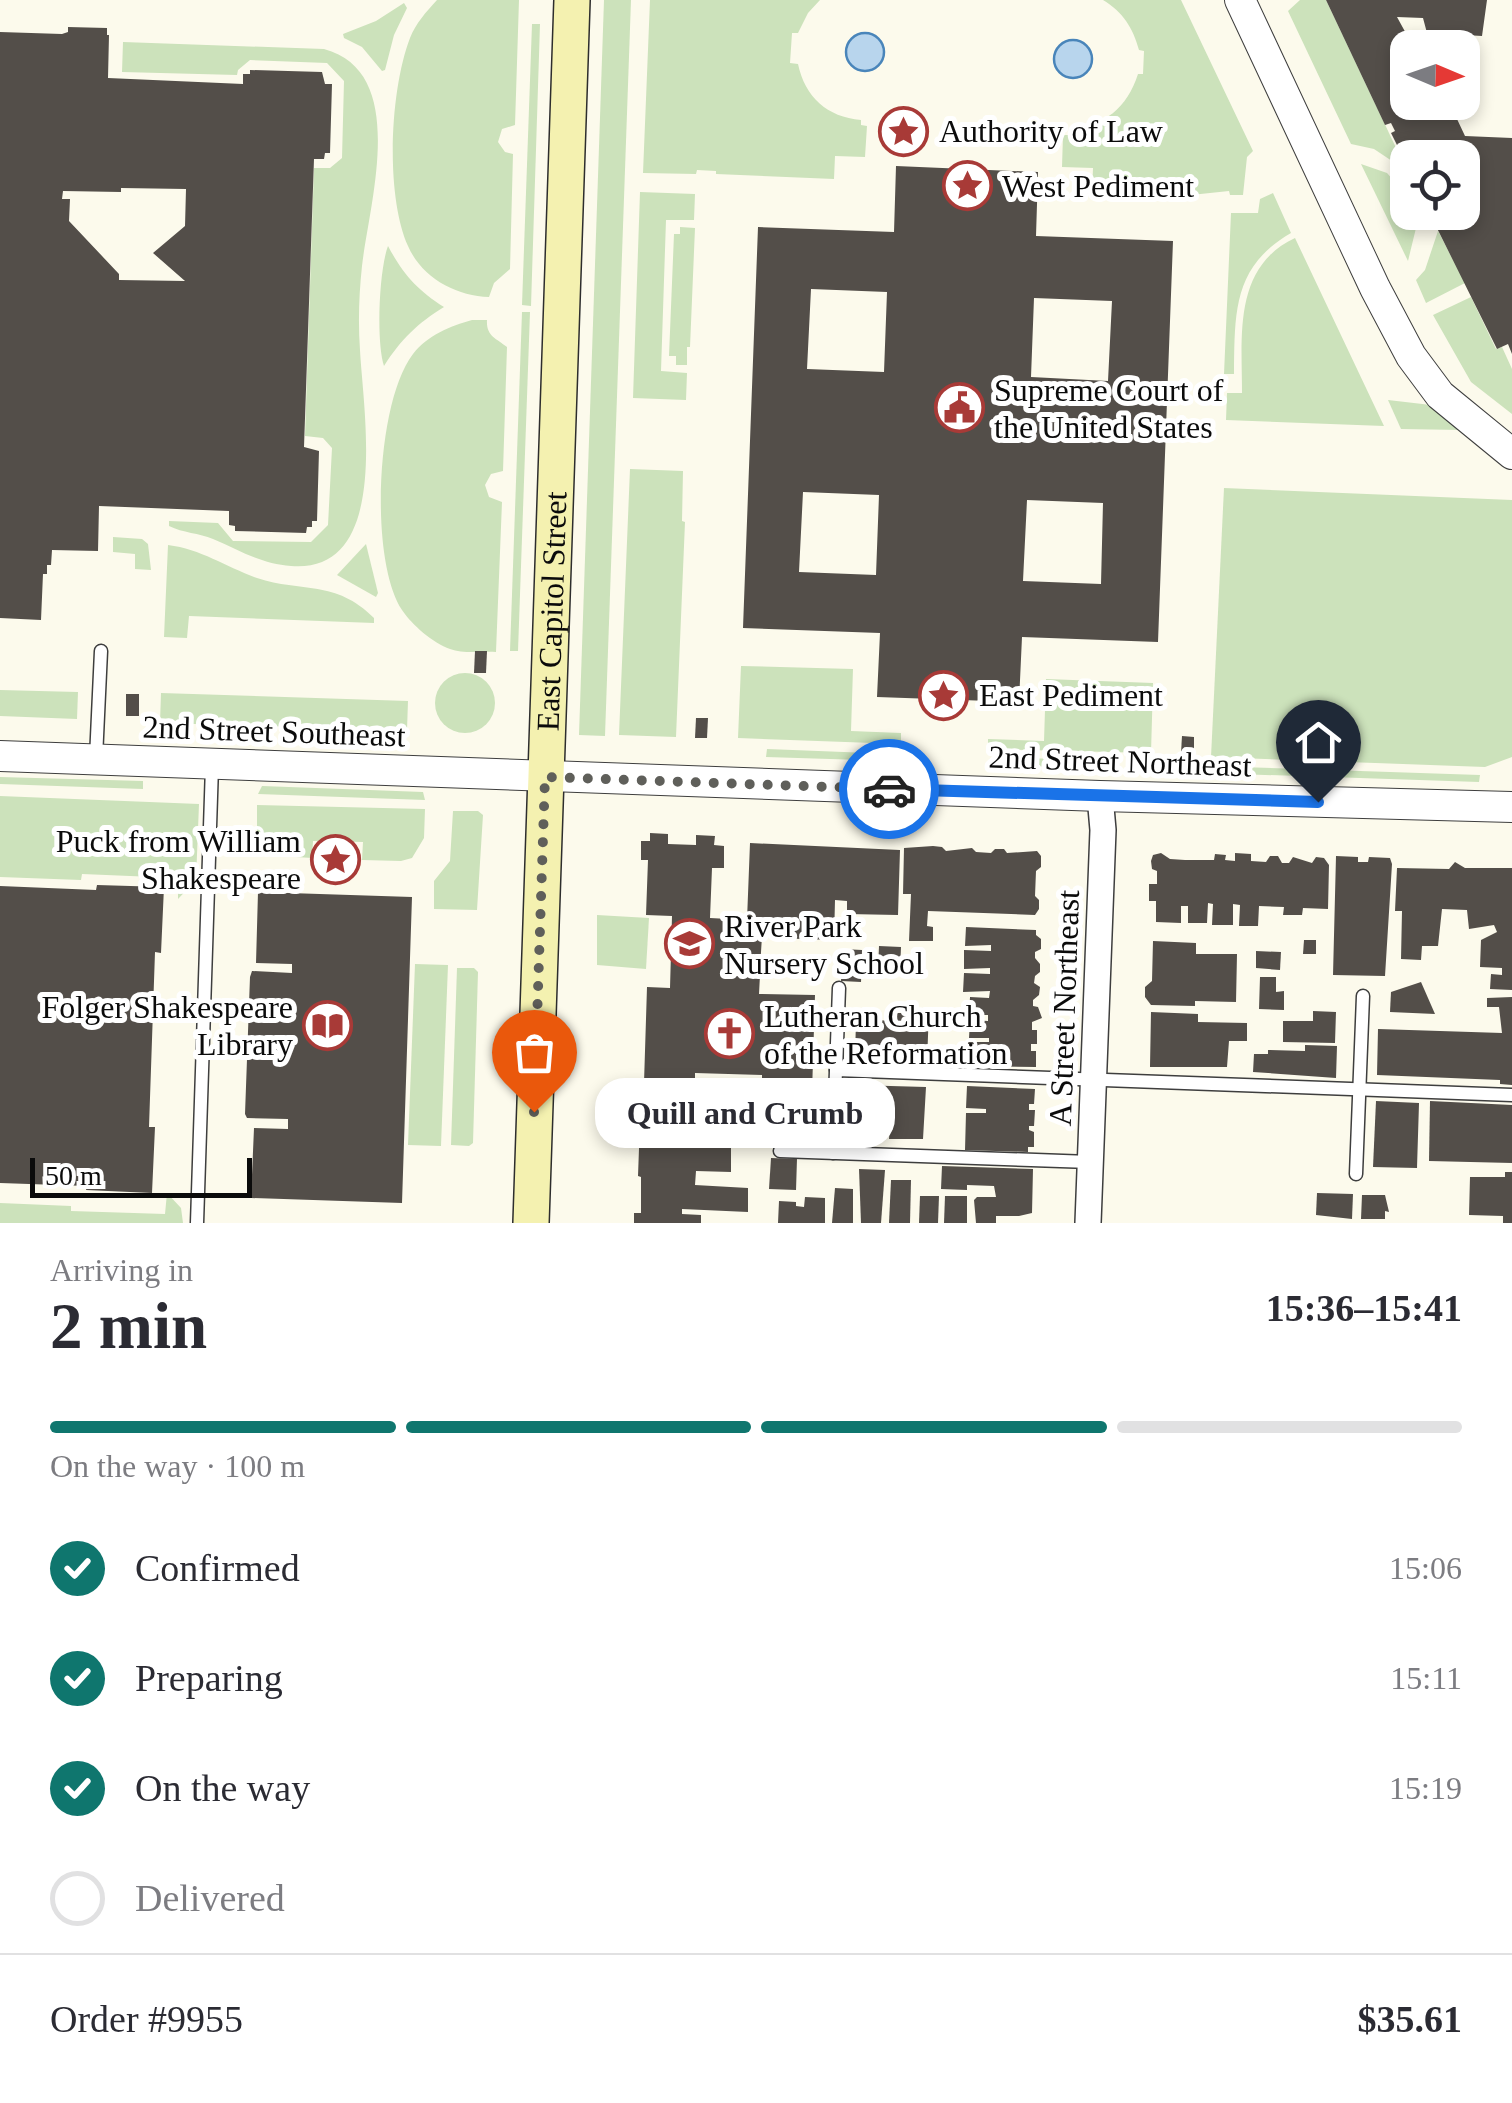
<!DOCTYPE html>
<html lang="en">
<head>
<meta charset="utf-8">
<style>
	:root { --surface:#fff; --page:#f2f2f3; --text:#2b2b33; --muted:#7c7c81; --line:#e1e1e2; --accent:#0f766e }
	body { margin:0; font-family:Georgia,serif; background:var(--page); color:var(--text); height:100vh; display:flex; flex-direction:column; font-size:38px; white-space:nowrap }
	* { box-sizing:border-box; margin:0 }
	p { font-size:32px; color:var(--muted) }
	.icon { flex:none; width:55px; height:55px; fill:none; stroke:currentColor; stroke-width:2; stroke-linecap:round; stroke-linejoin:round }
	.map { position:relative; height:1223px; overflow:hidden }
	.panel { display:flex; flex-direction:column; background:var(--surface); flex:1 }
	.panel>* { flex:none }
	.needle { width:65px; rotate:92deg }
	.fabs { position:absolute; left:1390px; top:30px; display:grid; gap:20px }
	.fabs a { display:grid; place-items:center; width:90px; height:90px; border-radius:20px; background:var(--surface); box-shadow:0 5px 15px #0003; font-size:50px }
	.scale { position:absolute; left:30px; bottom:25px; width:222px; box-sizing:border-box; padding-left:10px; border:5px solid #0b0b0b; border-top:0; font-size:28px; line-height:35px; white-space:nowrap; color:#0b0b0b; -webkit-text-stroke:8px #fff; paint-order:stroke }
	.pin { position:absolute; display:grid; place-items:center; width:85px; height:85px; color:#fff; margin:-102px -42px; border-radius:50% 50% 50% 0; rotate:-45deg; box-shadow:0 0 10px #0007 }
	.pin .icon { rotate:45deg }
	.courier { position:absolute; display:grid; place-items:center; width:100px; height:100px; margin:-50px; border:8px solid #1a73e8; border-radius:50%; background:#fff; color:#222; box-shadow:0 2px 12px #0007 }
	.bubble { position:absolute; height:70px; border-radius:30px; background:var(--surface); box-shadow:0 5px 15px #0003; font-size:32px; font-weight:700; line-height:70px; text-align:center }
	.summary em { font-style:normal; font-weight:700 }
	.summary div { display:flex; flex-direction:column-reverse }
	.summary { display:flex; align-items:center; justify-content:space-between; height:170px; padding:0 50px }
	h1 { font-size:65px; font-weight:700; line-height:75px }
	.bar { display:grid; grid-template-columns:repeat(4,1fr); gap:15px 10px; align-content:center; height:120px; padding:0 50px }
	.bar i { height:12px; border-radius:8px; background:var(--line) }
	.bar .current { background:var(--accent) }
	.bar p { grid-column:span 4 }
	.line { display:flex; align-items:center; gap:25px; padding:0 50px; border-top:2px solid var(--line) }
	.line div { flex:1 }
	ol { padding:0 50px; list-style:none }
	li { display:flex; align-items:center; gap:30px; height:110px }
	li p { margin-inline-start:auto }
	li .icon { padding:10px; border-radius:50%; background:var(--accent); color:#fff; stroke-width:4 }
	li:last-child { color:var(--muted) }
	li i { width:55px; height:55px; border:5px solid var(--line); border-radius:50% }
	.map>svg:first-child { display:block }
	.green { fill:#cce2bb }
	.water { fill:#b8d5ed; stroke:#4985ba; stroke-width:2.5 }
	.building { fill:#534e49; fill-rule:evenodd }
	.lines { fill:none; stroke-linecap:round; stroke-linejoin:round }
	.service-casing { stroke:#3e3e3e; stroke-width:15 }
	.minor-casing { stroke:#3e3e3e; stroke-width:28 }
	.tertiary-casing { stroke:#3e3e3e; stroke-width:32 }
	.secondary-casing { stroke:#2d2d2d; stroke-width:38 }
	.service { stroke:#fff; stroke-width:12 }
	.minor { stroke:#fff; stroke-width:25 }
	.tertiary { stroke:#fff; stroke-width:30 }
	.secondary { stroke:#f4f1b0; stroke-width:35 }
	.done { stroke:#5f5f5a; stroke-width:10; stroke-dasharray:0 18 }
	.route { stroke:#1a73e8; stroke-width:12 }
	.labels { text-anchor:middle; stroke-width:10; stroke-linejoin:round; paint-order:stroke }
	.poi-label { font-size:32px; fill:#0b0b0b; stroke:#fff; text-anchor:start }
	.street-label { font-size:32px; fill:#0b0b0b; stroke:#fff }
</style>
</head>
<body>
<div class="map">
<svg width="1512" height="1223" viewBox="0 0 1512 1223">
	<rect width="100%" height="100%" fill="#fcfaec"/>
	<g class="green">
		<path d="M437 0H519L515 125 502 129 498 142 505 152 513 154 510 269 494 283 489 297C456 296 422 278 408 246 385 194 390 90 410 38 416 23 426 12 437 0Z"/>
		<path d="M604 0H631L605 736 579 735Z"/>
		<path d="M650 0H820L808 13 798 33H792L790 63 798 64C805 97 827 117 861 120V125L867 126 865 157 835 156 834 179 716 174V171L697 170 696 174 643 173Z"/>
		<path d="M1103 0H1181L1253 151 1247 157 1243 195H1230L1229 191 1191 195 1092 192 1093 168 1062 167 1063 135H1068L1069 129C1105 126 1127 108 1138 74H1143L1144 51 1139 50C1133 28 1123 12 1103 0Z"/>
		<path d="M1300 0H1326L1407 171 1374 149 1351 144 1288 11Z"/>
		<path d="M404 3 407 8 394 35 385 70 382 71 362 47 344 38 343 34 376 21Z"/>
		<path d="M532 24H540L531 306 522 305Z"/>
		<path d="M123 42 324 49C410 72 369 203 362 266 359 294 358 322 360 350 363 410 392 574 291 566 261 564 239 550 213 539 199 533 183 533 169 526V521L218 523 233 541 311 542 328 525 332 448 323 438 305 436 314 168H330L342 158 344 81 327 63 250 60 238 70 237 75 122 72Z"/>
		<path d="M1361 164 1387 173 1402 190 1395 200 1398 209 1413 214 1416 228 1408 261Z"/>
		<path d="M640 192 695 194 694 220H666L661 371 687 373 686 400 633 398Z"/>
		<path d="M1273 193 1291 233C1232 267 1235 314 1234 374H1224L1231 213H1258L1260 199Z"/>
		<path d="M680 227 695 228 690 347H687V365H676V356H669L674 234H680Z"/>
		<path d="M1438 231 1465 283 1426 303 1416 280 1425 270Z"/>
		<path d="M1295 238 1384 426 1226 420 1227 393H1242C1242 336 1233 267 1295 238Z"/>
		<path d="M388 246C403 274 417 290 444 307 418 323 401 339 384 366 376 342 379 270 388 246Z"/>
		<path d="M1471 297 1496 349 1502 347 1512 369V414L1471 382 1433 315Z"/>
		<path d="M522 312H530L518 651H510Z"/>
		<path d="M472 320H487C486 336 496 338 507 347L503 471 491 474 485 485 489 497 502 502 496 652C482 651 463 654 450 649 433 643 412 625 402 610 369 560 376 402 413 354 428 335 450 326 472 320Z"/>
		<path d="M1388 400 1431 405 1461 430 1401 429Z"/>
		<path d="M630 469 683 471 682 521 685 522 676 737 619 735Z"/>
		<path d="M1224 488 1512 500V757L1485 767 1211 757Z"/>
		<path d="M113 537 142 539 148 544 151 570 135 569V554L113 552Z"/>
		<path d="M366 544 378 593 376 597 337 575Z"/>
		<path d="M168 545C201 549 226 567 257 578 302 593 335 579 374 618V623L189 616 187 638 164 637Z"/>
		<path d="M741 666 853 669 851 731 901 733V744L738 738Z"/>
		<circle cx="465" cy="703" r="30"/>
		<path d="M1046 679 1153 683 1151 753 988 749V739L1044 741Z"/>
		<path d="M0 690 78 692 77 719 0 716Z"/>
		<path d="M161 693 408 701 407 730 160 723Z"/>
		<path d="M767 749 895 754 894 761 766 757Z"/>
		<path d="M992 757 1120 761 1119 769 992 765Z"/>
		<path d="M1208 766 1480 775 1479 782 1208 773Z"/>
		<path d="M0 777 143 781V789L0 784Z"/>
		<path d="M262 786 423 792 425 800 258 794Z"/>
		<path d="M0 796 199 804 196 880 178 899V878L82 874 81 880 0 877Z"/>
		<path d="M257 805 425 809 424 838 412 858 401 861 362 860 363 842 313 841 312 858 264 855 257 843Z"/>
		<path d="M453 811H478L483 815 477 910 434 909V881L450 861Z"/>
		<path d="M597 915 649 918 646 969 597 965Z"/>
		<path d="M415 964 448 965 441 1146 408 1145Z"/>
		<path d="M457 968H474L478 972 473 1143 469 1146 451 1145Z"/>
		<path d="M167 1193 181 1208 183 1223H0V1203L71 1206V1211L165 1214Z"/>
	</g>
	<g class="water">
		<circle cx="865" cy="52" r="19"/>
		<circle cx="1073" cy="59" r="19"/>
	</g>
	<g class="building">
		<path d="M1326 0H1487L1482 36 1465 35 1460 48H1431L1423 18 1397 17 1414 48H1408V102H1449L1465 136 1512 138V354L1508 344 1497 349 1429 212H1462V158H1408V167L1391 133 1395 131 1391 123 1385 125Z"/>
		<path d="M68 27 107 28V35H109L108 78 243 84V74H250V70L322 72 325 84H332L330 153H325L324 159H314L304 447 319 451 317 521H312V527H307L306 533 235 531V526L229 525V511L99 506 98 551 52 550 51 565H47V574H43L41 620 0 618V32L62 34 68 32ZM121 188 186 189 185 226 153 253 185 281 119 280V274L69 221 70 199H62L63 191 121 192Z"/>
		<path d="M896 166 1038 172 1036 236 1173 241 1158 642 1022 637 1019 702 877 697 880 633 743 628 758 227 894 232ZM811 289 887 292 884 372 807 369ZM1034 298 1112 301 1108 381 1031 377ZM803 492 879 495 876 575 799 572ZM1027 500 1103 503 1101 584 1023 581Z"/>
		<path d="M475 651H487L486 673H474Z"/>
		<rect x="126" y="694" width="13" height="22"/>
		<path d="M696 718H708L707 738H695Z"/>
		<path d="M1182 736 1194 737V754L1181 753Z"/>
		<path d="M650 833 668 834V844L696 845V835L715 836 714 845 724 846V868H712L710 918 747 920 750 843 900 850 898 915 847 914V901L835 900 834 940 770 938 771 919 763 920 760 968 764 969V975H760L759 994 815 995 812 1093 775 1092 774 1103H762V1075L695 1073V1084L644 1083 647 987 670 988 672 916 646 915 648 860H641V841H650Z"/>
		<path d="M933 846 942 847 946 851 972 848 976 852 991 853 995 849H1004L1007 853 1037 851 1041 856V867L1036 871 1035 896 1039 900V909L1035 915 928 911 927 926 933 927V941H909L911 894H903L904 848Z"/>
		<path d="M1161 853 1170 859 1185 860H1214L1215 854 1226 855 1225 860 1235 861V853L1251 854V861L1266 862 1270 856H1278L1282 863H1289L1293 857 1312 863 1316 857 1324 858 1329 865 1328 909 1303 908 1302 915H1283L1284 907 1259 906 1258 926H1239L1240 905 1233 904V925H1212L1213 904 1208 903 1207 923H1188V906H1181V923L1156 922V901H1149V884H1157V871L1152 869 1151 861 1153 855Z"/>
		<path d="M1336 856 1358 857V862H1368L1369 857 1390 858 1392 864 1385 976 1333 975Z"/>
		<path d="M1455 862 1465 868H1512V990L1490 989 1491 974 1502 975V968L1480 967 1481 940 1497 932 1494 925 1469 929 1467 910 1442 909 1438 946H1422L1421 960 1401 959 1402 911H1395L1397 868 1449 869Z"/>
		<path d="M97 885 164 887 161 953 155 952 149 1127H155L152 1193 86 1190 87 1186 0 1183V886L96 890Z"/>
		<path d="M258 892 412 897 402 1203 251 1198 254 1128 288 1129V1119L247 1118 245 1114 250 977 252 971 292 973V964L256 963Z"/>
		<path d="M966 927 1036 930V935L1041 939V949L1035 952V958L1040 964V972L1035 976 1034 983 1040 987 1039 995 1033 1000V1006L1038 1007 1042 1018 1032 1022V1030H1037V1044H1031V1051H1036V1067L967 1066 968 1042H989V1038H969L970 1020 988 1021V1015H969L970 997 989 998 990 991 963 992 964 973 990 974V968L964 969V950L991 951V945L965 946Z"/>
		<path d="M1304 940H1316V954H1303Z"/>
		<path d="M1153 941 1196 943V954H1237L1236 1002 1195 1001V1006L1151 1005 1145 997V987L1152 981Z"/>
		<path d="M879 946 901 947 900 970H878Z"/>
		<path d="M842 949 862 950 861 982 841 981Z"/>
		<path d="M1256 951 1281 952 1280 970 1256 968Z"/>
		<path d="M1260 977H1276V992L1284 991V1010L1259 1009Z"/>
		<path d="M1421 982 1435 1014 1390 1012 1391 992Z"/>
		<path d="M1512 997V1085L1500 1084V1080L1377 1075 1378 1029 1502 1033 1499 1007H1487V998Z"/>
		<path d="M910 1010H929L927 1062 855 1059 856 1019 894 1021V1013H910Z"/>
		<path d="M1313 1011 1336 1012 1335 1043 1283 1042V1021H1313Z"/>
		<path d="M1151 1012 1198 1014V1022L1247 1023V1041H1229L1227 1067H1150Z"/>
		<path d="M1305 1045 1337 1046 1336 1078 1253 1072 1254 1054H1268V1050L1305 1051Z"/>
		<path d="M855 1085 926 1087 923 1139H889L890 1125H872V1137L853 1136Z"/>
		<path d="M967 1086 1035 1089 1034 1104H1029V1110H1035L1034 1126H1029V1130L1034 1132V1147H1028V1152L965 1150 966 1113H986V1109L966 1108Z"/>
		<path d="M639 1091 691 1093 690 1118 632 1116V1098L638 1099Z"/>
		<path d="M1376 1101 1419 1103 1417 1168 1373 1167Z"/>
		<path d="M1430 1101 1512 1105V1163L1429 1161Z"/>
		<path d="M640 1121 688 1122V1126H707V1145L731 1146V1172L696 1171 695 1185 748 1188V1212L682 1209V1214L701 1215V1223H634V1213H641V1177L638 1176Z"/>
		<path d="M771 1158 797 1159 796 1190 769 1189Z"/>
		<path d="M942 1166 1033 1169 1032 1213 1019 1216H996V1223H976L974 1200 977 1197H996L994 1186 967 1185V1190L941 1189Z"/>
		<path d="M859 1169 885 1170 881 1223H861Z"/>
		<path d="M1505 1172H1512V1223H1503V1216L1469 1215 1470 1177H1505Z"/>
		<path d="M891 1180H911L910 1223H889Z"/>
		<path d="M835 1188 853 1189V1223H832Z"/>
		<path d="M1317 1193 1353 1194 1352 1219 1316 1215Z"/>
		<path d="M1362 1195H1385L1389 1212 1385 1211V1219H1361Z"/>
		<path d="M920 1196H939L938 1223H919Z"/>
		<path d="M945 1196H967V1223H944Z"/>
		<path d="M805 1197 825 1198V1223H778L779 1201 796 1202V1206L804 1207Z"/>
	</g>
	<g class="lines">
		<defs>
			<g id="service">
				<path d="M96 758 101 651"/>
				<path d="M836 1070 1512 1095"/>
				<path d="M780 1151 1090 1162"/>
				<path d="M833 1153 839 988"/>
				<path d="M1356 1174 1363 996"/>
				<path d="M197 1223 212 766"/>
			</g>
			<path id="minor" d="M1088 1223 1103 830 1100 796"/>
			<g id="tertiary">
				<path d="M1240 0 1375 288 1411 356 1440 395 1512 454"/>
				<path d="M0 756 1100 796 1512 807"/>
			</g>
			<g id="secondary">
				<path id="s1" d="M531 1223 572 0"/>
			</g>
		</defs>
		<use href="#service" class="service-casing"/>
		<use href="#minor" class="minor-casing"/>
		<use href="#tertiary" class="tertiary-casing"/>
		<use href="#secondary" class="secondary-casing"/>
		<use href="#service" class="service"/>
		<use href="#minor" class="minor"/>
		<use href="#tertiary" class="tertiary"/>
		<use href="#secondary" class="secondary"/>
	</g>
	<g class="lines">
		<path class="done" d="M534 1112 545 777 889 789"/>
		<path class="route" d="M889 789 1318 802"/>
	</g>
	<defs>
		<symbol id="sight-ring" viewBox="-11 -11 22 22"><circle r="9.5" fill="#fff" stroke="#a83a37" stroke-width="1.5"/><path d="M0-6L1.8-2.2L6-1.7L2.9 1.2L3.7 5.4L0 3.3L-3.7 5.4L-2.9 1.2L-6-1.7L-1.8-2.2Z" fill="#a83a37"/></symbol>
		<symbol id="civic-ring" viewBox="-11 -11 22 22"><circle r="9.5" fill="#fff" stroke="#a83a37" stroke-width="1.5"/><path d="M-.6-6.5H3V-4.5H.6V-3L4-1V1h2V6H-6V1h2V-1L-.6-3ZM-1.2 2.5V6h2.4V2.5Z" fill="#a83a37"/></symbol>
		<symbol id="school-ring" viewBox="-11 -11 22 22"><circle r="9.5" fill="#fff" stroke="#a83a37" stroke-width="1.5"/><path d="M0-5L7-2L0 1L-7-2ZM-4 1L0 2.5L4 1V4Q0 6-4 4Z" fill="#a83a37"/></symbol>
		<symbol id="library-ring" viewBox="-11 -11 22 22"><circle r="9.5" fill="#fff" stroke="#a83a37" stroke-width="1.5"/><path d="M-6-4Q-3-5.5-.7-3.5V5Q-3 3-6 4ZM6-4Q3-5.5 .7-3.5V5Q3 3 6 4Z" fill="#a83a37"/></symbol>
		<symbol id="church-ring" viewBox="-11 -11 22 22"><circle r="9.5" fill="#fff" stroke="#a83a37" stroke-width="1.5"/><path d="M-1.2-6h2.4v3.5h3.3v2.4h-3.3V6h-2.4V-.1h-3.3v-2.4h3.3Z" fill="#a83a37"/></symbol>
	</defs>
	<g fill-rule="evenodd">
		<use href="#sight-ring" x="876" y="104" width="55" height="55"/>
		<use href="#sight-ring" x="940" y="158" width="55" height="55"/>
		<use href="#civic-ring" x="932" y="380" width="55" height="55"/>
		<use href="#sight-ring" x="916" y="668" width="55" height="55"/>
		<use href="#sight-ring" x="308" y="832" width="55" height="55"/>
		<use href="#school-ring" x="662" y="916" width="55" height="55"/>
		<use href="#library-ring" x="300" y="998" width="55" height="55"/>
		<use href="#church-ring" x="702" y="1006" width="55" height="55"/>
	</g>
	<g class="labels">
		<g class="poi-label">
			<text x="939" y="142">Authority of Law</text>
			<text x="1002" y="197">West Pediment</text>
			<text x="994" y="401">Supreme Court of<tspan x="994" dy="37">the United States</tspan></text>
			<text x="979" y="706">East Pediment</text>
			<text x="301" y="852" text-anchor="end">Puck from William<tspan x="301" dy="37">Shakespeare</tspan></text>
			<text x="724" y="937">River Park<tspan x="724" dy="37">Nursery School</tspan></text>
			<text x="293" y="1018" text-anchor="end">Folger Shakespeare<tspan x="293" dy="37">Library</tspan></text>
			<text x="764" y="1027">Lutheran Church<tspan x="764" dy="37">of the Reformation</tspan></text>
		</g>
		<g class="street-label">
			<text dy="11" stroke="none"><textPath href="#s1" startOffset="612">East Capitol Street</textPath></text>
			<text transform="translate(274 731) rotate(2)" y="11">2nd Street Southeast</text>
			<text transform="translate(1120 761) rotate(2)" y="11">2nd Street Northeast</text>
			<text transform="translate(1064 1008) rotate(-88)" y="11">A Street Northeast</text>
		</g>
	</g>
</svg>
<div class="fabs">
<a><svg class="needle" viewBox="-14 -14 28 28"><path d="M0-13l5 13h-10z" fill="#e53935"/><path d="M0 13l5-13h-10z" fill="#7c7c81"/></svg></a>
<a><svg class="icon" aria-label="locate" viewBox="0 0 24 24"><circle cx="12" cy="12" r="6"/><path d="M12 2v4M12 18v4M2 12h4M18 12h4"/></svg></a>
</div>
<div class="scale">50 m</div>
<div class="pin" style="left:534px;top:1112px;background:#ea580c"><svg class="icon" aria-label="bag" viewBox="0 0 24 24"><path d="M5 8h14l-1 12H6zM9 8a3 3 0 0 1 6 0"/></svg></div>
<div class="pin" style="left:1318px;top:802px;background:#1f2937"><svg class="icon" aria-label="home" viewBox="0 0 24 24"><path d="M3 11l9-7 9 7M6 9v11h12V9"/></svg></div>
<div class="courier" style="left:889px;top:789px"><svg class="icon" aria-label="car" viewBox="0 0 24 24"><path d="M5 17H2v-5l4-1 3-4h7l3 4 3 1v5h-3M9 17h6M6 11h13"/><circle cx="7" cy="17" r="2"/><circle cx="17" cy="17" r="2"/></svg></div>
<div class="bubble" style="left:595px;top:1078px;width:300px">Quill and Crumb</div>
</div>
<section class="panel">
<div class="summary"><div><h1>2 min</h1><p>Arriving in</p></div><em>15:36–15:41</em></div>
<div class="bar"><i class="current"></i><i class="current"></i><i class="current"></i><i></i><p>On the way · 100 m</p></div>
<ol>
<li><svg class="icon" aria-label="check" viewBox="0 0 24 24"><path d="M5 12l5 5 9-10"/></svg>Confirmed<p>15:06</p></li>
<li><svg class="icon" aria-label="check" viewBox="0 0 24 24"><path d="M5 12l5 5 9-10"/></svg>Preparing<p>15:11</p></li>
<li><svg class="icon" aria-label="check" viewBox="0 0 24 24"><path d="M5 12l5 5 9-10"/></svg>On the way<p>15:19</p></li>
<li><i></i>Delivered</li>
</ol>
<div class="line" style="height:130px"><div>Order #9955</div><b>$35.61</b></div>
</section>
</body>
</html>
